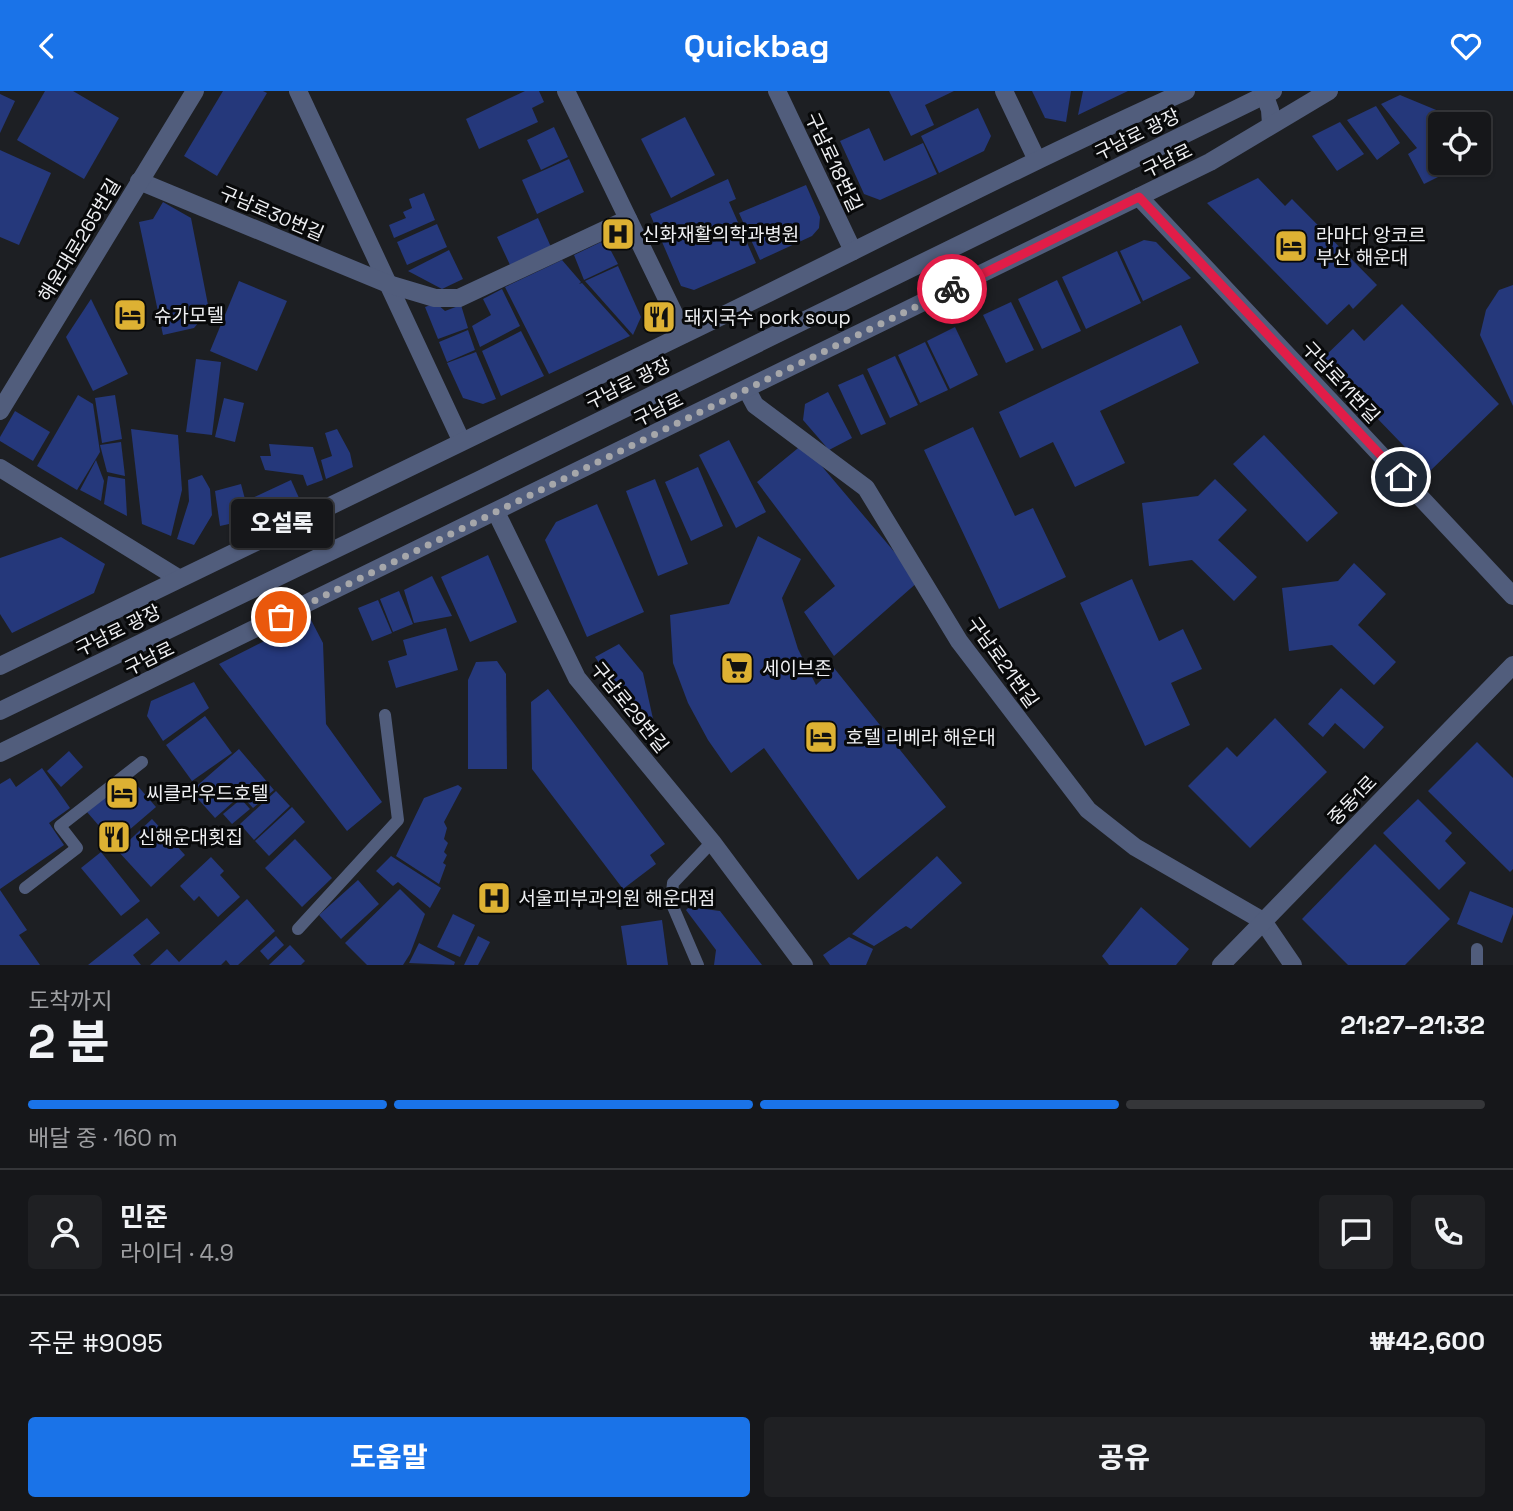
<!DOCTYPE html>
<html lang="ko">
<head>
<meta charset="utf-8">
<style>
	:root { --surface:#16171a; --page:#1f2023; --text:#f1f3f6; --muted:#9e9fa2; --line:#353639; --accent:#1a73e8 }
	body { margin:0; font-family:"Space Grotesk","Noto Sans KR",sans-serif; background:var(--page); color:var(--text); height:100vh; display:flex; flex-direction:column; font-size:26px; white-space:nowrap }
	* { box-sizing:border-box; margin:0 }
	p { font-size:23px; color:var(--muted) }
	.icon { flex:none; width:38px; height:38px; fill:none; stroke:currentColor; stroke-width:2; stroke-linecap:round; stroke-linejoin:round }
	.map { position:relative; height:874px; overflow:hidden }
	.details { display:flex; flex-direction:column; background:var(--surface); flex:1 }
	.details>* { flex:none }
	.tools { position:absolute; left:1428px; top:21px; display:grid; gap:14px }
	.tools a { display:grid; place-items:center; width:63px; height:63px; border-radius:7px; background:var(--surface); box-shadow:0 2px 5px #0004,0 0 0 2px var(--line); font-size:35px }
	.pin { position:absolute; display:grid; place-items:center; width:60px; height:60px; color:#fff; margin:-30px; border:4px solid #fff; border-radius:50%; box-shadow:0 2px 7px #0007 }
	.courier { position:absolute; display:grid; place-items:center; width:70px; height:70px; margin:-35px; border:5px solid #e11d48; border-radius:50%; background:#fff; color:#222; box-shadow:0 2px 9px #0007 }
	.bubble { position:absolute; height:49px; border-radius:7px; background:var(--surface); box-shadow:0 2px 5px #0004,0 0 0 2px var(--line); font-size:23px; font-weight:800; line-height:49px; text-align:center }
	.headline em { font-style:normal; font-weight:800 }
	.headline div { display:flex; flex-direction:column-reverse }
	.headline { display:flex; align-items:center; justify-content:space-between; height:119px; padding:0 28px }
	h1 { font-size:46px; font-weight:800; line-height:52px }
	.bar { display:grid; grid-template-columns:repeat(4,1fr); gap:10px 7px; align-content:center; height:84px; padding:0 28px }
	.bar i { height:9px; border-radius:5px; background:var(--line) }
	.bar .on { background:var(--accent) }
	.bar p { grid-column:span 4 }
	.line { display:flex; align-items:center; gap:18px; padding:0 28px; border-top:2px solid var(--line) }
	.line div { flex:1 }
	.round { display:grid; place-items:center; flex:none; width:74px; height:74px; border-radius:7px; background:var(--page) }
	.cta { display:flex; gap:14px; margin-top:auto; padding:14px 28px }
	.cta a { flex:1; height:80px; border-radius:7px; background:var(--accent); color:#fff; font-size:28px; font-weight:800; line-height:80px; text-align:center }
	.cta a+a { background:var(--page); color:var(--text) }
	header { display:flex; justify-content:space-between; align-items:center; height:91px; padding:0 28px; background:var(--accent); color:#fff; font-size:32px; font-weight:800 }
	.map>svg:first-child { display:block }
	.building { fill:#25387b }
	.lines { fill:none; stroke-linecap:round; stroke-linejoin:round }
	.service { stroke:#515d7c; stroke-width:12 }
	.pedestrian { stroke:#515d7c; stroke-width:18 }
	.minor { stroke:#515d7c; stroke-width:18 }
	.done { stroke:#a6a7aa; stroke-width:7; stroke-dasharray:0 12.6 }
	.route { stroke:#e11d48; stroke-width:9 }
	.labels { text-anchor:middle; stroke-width:6; stroke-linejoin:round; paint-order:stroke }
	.street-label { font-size:19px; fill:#eff0f3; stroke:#08090a }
	.poi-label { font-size:19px; fill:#eff0f3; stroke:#08090a; text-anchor:start }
</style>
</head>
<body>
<header><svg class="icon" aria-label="back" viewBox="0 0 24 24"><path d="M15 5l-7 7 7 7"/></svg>Quickbag<svg class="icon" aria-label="heart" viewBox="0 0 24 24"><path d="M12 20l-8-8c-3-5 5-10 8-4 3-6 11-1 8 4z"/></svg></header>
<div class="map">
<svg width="1513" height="874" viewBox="0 0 1513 874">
	<rect width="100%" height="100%" fill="#1d1f23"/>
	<g class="building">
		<path d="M45 0H73L119 27 84 88 17 49Z"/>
		<path d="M223 0H263L267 2 217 85 184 65Z"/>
		<path d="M525 0H539L544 11 532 17 538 31 479 58 466 28Z"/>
		<path d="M889 0H954L925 14 934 34 911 45Z"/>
		<path d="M1032 0H1071L1066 31 1045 27Z"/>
		<path d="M1083 0H1128L1078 24Z"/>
		<path d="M0 3 15 10 0 42Z"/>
		<path d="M1400 4 1441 21 1448 33H1440V72H1466L1424 93 1408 63 1417 57 1381 13Z"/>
		<path d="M1376 15 1400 52 1377 69 1347 29Z"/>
		<path d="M978 17 991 45 984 60 939 82 921 45Z"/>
		<path d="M685 26 715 84 671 107 641 48Z"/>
		<path d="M1340 31 1364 63 1337 80 1312 45Z"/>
		<path d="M554 36 568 66 541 79 527 49Z"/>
		<path d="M869 37 884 70 923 52 937 83 880 109 864 103 840 50Z"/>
		<path d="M0 59 51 82 19 154 0 146Z"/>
		<path d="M569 68 584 101 537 123 522 89Z"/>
		<path d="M1258 87 1285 115 1292 108 1377 194 1353 218 1349 213 1327 234 1207 112Z"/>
		<path d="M728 88 736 108 729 111 756 172 694 199 681 195 650 123Z"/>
		<path d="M806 94 820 126 819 137 812 145 760 169 739 122Z"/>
		<path d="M424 102 435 129 394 147 389 134 406 127 403 121 412 117 409 108Z"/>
		<path d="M163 111 191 127 209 219 194 237 163 244 139 131 153 128Z"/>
		<path d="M538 127 551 156 510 174 497 146Z"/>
		<path d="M437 133 447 156 407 174 397 151Z"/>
		<path d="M1144 149 1156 151 1191 187 1143 210 1120 160Z"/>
		<path d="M601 151 611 160 618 173 584 189 574 164Z"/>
		<path d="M449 159 463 188 442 198 408 180Z"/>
		<path d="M1117 160 1141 212 1086 238 1062 186Z"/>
		<path d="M562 169 581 191 579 193 582 192 630 245 549 283 505 196Z"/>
		<path d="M618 175 641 226 633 244 585 190Z"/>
		<path d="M1057 189 1081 240 1042 258 1018 208Z"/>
		<path d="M239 190 287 210 257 280 210 260Z"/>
		<path d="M1513 194V315L1480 244 1486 219 1499 199Z"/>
		<path d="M502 198 520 235 480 256 472 235 491 224 483 208Z"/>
		<path d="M91 208 128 283 93 300 66 246Z"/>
		<path d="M1011 211 1034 259 1006 272 983 224Z"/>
		<path d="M436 212 445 220 461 214 468 237 438 248 425 216Z"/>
		<path d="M1402 213 1499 313 1429 381 1321 269 1353 238 1364 250Z"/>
		<path d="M1181 234 1199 272 1100 320 1125 372 1075 396 1053 351 1020 367 999 321Z"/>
		<path d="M955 236 978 284 950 298 927 250Z"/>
		<path d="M468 239 475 259 447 271 439 251Z"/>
		<path d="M521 240 544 285 501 305 482 260Z"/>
		<path d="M925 251 948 299 920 312 898 264Z"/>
		<path d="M476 261 496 308 483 313 463 307 447 272Z"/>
		<path d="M895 265 918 314 890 327 867 278Z"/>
		<path d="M196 268 221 271 212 344 186 341Z"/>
		<path d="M863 283 886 333 861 344 838 294Z"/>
		<path d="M828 301 852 347 829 359 803 329 805 313Z"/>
		<path d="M78 304 93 313 100 361 77 399 37 375Z"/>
		<path d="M115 304 122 348 102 352 95 307Z"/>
		<path d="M224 307 244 312 235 351 215 346Z"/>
		<path d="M15 320 50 341 33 370 0 350V346Z"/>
		<path d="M973 336 1015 425 1033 417 1066 486 999 518 924 359Z"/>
		<path d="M131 338 178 344 182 399 171 445 142 433Z"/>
		<path d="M337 338 350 362 353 376 326 388 321 369 332 365 325 342Z"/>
		<path d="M1264 344 1338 422 1307 451 1233 373Z"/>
		<path d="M729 349 766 421 736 437 699 364Z"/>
		<path d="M121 351 125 385 107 381 100 354Z"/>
		<path d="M269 353 313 356 323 389 307 395 303 384 265 379 260 365H271Z"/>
		<path d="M803 353 919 490 834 565 804 521 835 495 757 391Z"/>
		<path d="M96 369 104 390 101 410 80 399Z"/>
		<path d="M698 376 723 435 691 450 665 391Z"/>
		<path d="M202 384 210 398 212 424 194 454 177 448 189 410 188 389Z"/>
		<path d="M108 385 125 388 127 425 104 413Z"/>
		<path d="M655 388 688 473 658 485 626 400Z"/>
		<path d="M1215 388 1247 419 1218 449 1257 486 1234 510 1192 469 1149 475 1142 412 1198 405Z"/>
		<path d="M291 389 299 407 258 426 250 408Z"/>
		<path d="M241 393 246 412 238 431 220 435 215 400Z"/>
		<path d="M597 413 644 521 587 546 545 449 556 431Z"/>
		<path d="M758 445 801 468 782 507 798 558 816 594 834 577 946 716 858 789 764 657 731 682 708 649 688 612 673 572 670 524 729 513Z"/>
		<path d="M61 446 105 473 94 502 12 542 0 523V467Z"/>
		<path d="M488 464 517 531 470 551 441 486Z"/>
		<path d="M1354 472 1386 503 1358 534 1396 571 1374 594 1332 554 1289 560 1282 497 1338 490Z"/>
		<path d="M432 485 452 525 414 532 404 499Z"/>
		<path d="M1132 488 1159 550 1183 538 1202 578 1171 592 1190 634 1145 655 1080 512Z"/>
		<path d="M399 500 413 533 393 541 380 508Z"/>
		<path d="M378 509 392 542 372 550 358 517Z"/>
		<path d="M310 527 323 552 326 633 382 711 347 740 219 573Z"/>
		<path d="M446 537 458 579 396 597 388 570 407 564 403 549Z"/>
		<path d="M619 553 643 582 653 628 642 634 595 566Z"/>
		<path d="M497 570 506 583 507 678H468V589L476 571Z"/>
		<path d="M194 591 209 617 163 650 147 625 151 610Z"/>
		<path d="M1341 597 1384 636 1364 658 1335 632 1323 646 1308 633Z"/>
		<path d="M548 598 665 753 650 764 656 773 623 798 532 678 531 611Z"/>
		<path d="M205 625 232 662 192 690 166 654Z"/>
		<path d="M1275 627 1327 681 1250 757 1188 695 1227 656 1237 666Z"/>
		<path d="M1477 651 1513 687V778L1510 781 1428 700Z"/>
		<path d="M239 658 274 699 253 717 241 704 215 727 191 700Z"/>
		<path d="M69 660 83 676 61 696 47 680Z"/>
		<path d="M42 677 70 717 49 732 64 754 0 798V693L10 687 16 696Z"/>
		<path d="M129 685 156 716 114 752 87 721Z"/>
		<path d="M458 694 462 697 444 731 447 737 444 748 448 752 444 761 447 764 443 772 446 774 439 793 396 765 424 707Z"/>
		<path d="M276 700 290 715 254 749 240 733Z"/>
		<path d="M241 708 250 718 232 733 223 723Z"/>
		<path d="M1418 708 1452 742 1445 750 1466 772 1439 799 1383 742Z"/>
		<path d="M292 716 305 731 269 765 255 750Z"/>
		<path d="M152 728 185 764 151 796 118 760Z"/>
		<path d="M295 748 332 787 302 816 265 777Z"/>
		<path d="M1375 753 1450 828 1405 874H1348L1302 828Z"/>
		<path d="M101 761 140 810 121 825 81 777Z"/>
		<path d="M391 765 441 797 430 817 398 791 393 795 376 780Z"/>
		<path d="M937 765 962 792 911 838 906 835 874 855 852 843Z"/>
		<path d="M211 766 224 780 220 784 240 806 218 826 199 805 194 810 180 795Z"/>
		<path d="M358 789 379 813 341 848 319 824Z"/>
		<path d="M400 798 425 823 410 863 403 874H367L345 852Z"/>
		<path d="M0 799 27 839 19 844 40 874H0Z"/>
		<path d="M1470 800 1513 817V823L1502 852 1457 833Z"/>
		<path d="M247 808 275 840 238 874H230L226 869 221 874H150L167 858 179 871Z"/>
		<path d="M689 816 720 820 762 874H714L716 859 686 819Z"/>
		<path d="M1141 816 1189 858 1176 874H1109L1102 865Z"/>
		<path d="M453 823 475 834 460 866 437 856Z"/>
		<path d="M147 827 160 842 133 864 141 874H88Z"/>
		<path d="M662 829 668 874H627L621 835Z"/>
		<path d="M276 845 284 854 268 869 260 860Z"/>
		<path d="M478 845 490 851 478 874H464Z"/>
		<path d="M849 846 873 858 866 874H830L823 864Z"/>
		<path d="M419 852 455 871 454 874 409 872Z"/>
		<path d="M290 854 305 870 301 874H269Z"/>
	</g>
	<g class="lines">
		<g class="service">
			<path d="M25 797 77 757 60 735 142 671"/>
			<path d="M298 838 398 729 385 624"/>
			<path d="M698 874 671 811 673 792 712 751"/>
			<path d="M1477 874V858"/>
		</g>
		<path class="pedestrian" d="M0 620 479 389 1273 0"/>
		<g class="minor">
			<path d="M298 0 461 349"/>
			<path d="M566 0 684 243"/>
			<path d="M777 0 853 160"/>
			<path d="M1004 0 1037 69"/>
			<path d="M1263 0 1270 19 1271 33"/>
			<path d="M139 90 388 193 435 207H459L628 128"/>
			<path d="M1139 106 1513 505"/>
			<path d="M747 299 755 314 866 397 959 550 1088 719 1135 756 1263 830 1293 874"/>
			<path d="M0 320 195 0"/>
			<path d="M0 377 178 487"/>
			<path d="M496 421 577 587 712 751 804 874"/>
			<path d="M0 575C228 463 457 354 685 243 852 162 1017 76 1186 0"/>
			<path d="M0 662 1210 71 1329 0"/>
			<path d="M1221 874 1513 574"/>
		</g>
	</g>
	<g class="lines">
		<path class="done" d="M281 526 952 198"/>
		<path class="route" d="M952 198 1139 106 1401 386"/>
	</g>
	<defs>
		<symbol id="hospital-square" viewBox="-11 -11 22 22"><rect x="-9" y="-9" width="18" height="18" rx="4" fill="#ddb133" stroke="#08090a"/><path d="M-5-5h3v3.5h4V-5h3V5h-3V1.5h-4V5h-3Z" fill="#111"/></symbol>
		<symbol id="hotel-square" viewBox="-11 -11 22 22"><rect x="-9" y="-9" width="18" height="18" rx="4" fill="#ddb133" stroke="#08090a"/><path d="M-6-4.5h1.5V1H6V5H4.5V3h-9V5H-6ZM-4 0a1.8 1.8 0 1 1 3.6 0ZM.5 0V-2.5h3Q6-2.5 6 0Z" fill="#111"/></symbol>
		<symbol id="restaurant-square" viewBox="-11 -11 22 22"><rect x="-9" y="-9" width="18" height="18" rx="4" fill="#ddb133" stroke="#08090a"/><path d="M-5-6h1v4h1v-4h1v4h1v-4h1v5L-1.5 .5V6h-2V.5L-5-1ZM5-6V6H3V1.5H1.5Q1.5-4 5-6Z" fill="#111"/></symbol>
		<symbol id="supermarket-square" viewBox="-11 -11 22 22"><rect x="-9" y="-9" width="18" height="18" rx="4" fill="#ddb133" stroke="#08090a"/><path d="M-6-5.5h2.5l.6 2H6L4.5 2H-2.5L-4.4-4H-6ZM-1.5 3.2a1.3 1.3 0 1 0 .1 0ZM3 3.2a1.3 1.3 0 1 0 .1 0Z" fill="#111"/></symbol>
	</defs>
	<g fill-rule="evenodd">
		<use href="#hospital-square" x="599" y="124" width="38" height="38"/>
		<use href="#hotel-square" x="1272" y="136" width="38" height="38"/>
		<use href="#hotel-square" x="111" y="205" width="38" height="38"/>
		<use href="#restaurant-square" x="640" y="207" width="38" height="38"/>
		<use href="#supermarket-square" x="718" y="558" width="38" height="38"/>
		<use href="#hotel-square" x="802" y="627" width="38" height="38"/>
		<use href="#hotel-square" x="103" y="683" width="38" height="38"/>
		<use href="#restaurant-square" x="95" y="727" width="38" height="38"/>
		<use href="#hospital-square" x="475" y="788" width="38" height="38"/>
	</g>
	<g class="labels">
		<g class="street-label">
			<text transform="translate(1137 43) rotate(-26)" y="7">구남로 광장</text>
			<text transform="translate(1167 69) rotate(-26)" y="7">구남로</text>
			<text transform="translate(834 71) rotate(65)" y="7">구남로18번길</text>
			<text transform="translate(272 122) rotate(23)" y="7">구남로30번길</text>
			<text transform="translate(79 149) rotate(-59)" y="7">해운대로265번길</text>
			<text transform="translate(1341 291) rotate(47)" y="7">구남로11번길</text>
			<text transform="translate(628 292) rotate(-26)" y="7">구남로 광장</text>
			<text transform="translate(658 318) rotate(-26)" y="7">구남로</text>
			<text transform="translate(118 539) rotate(-26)" y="7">구남로 광장</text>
			<text transform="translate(149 567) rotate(-26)" y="7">구남로</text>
			<text transform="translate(1003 571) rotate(54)" y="7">구남로21번길</text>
			<text transform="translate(630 616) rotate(51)" y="7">구남로29번길</text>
			<text transform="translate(1352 709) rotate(-46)" y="7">중동1로</text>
		</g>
		<g class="poi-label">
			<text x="642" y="150">신화재활의학과병원</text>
			<text x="1316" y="151">라마다 앙코르<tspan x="1316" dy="22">부산 해운대</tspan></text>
			<text x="154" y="231">슈가모텔</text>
			<text x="684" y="233">돼지국수 pork soup</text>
			<text x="762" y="584">세이브존</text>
			<text x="846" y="653">호텔 리베라 해운대</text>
			<text x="146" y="709">씨클라우드호텔</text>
			<text x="138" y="753">신해운대횟집</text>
			<text x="518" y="814">서울피부과의원 해운대점</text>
		</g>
	</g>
</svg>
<div class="tools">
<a><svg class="icon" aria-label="locate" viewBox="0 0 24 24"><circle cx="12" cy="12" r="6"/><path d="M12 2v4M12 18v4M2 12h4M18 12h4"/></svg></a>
</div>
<div class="pin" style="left:281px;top:526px;background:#ea580c"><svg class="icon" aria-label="bag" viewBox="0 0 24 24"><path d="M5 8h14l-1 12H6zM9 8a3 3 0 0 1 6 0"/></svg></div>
<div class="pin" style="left:1401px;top:386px;background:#1f2937"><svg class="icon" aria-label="home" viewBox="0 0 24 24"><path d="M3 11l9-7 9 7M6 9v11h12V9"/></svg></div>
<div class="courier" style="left:952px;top:198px"><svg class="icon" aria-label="bike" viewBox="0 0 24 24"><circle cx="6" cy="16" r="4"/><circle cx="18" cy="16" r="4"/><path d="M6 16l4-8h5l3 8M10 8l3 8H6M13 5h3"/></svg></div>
<div class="bubble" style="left:231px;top:408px;width:102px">오설록</div>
</div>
<section class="details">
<div class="headline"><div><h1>2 분</h1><p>도착까지</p></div><em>21:27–21:32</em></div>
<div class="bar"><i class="on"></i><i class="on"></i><i class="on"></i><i></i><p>배달 중 · 160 m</p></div>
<div class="line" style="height:126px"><a class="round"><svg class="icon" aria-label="person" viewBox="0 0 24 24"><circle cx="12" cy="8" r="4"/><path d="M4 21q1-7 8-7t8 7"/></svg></a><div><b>민준</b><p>라이더 · 4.9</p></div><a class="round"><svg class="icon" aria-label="chat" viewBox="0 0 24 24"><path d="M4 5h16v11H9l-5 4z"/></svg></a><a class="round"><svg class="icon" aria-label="phone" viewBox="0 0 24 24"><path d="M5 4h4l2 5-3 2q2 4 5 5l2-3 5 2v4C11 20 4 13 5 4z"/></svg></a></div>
<div class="line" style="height:91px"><div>주문 #9095</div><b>₩42,600</b></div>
<div class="cta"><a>도움말</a><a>공유</a></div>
</section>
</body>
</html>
